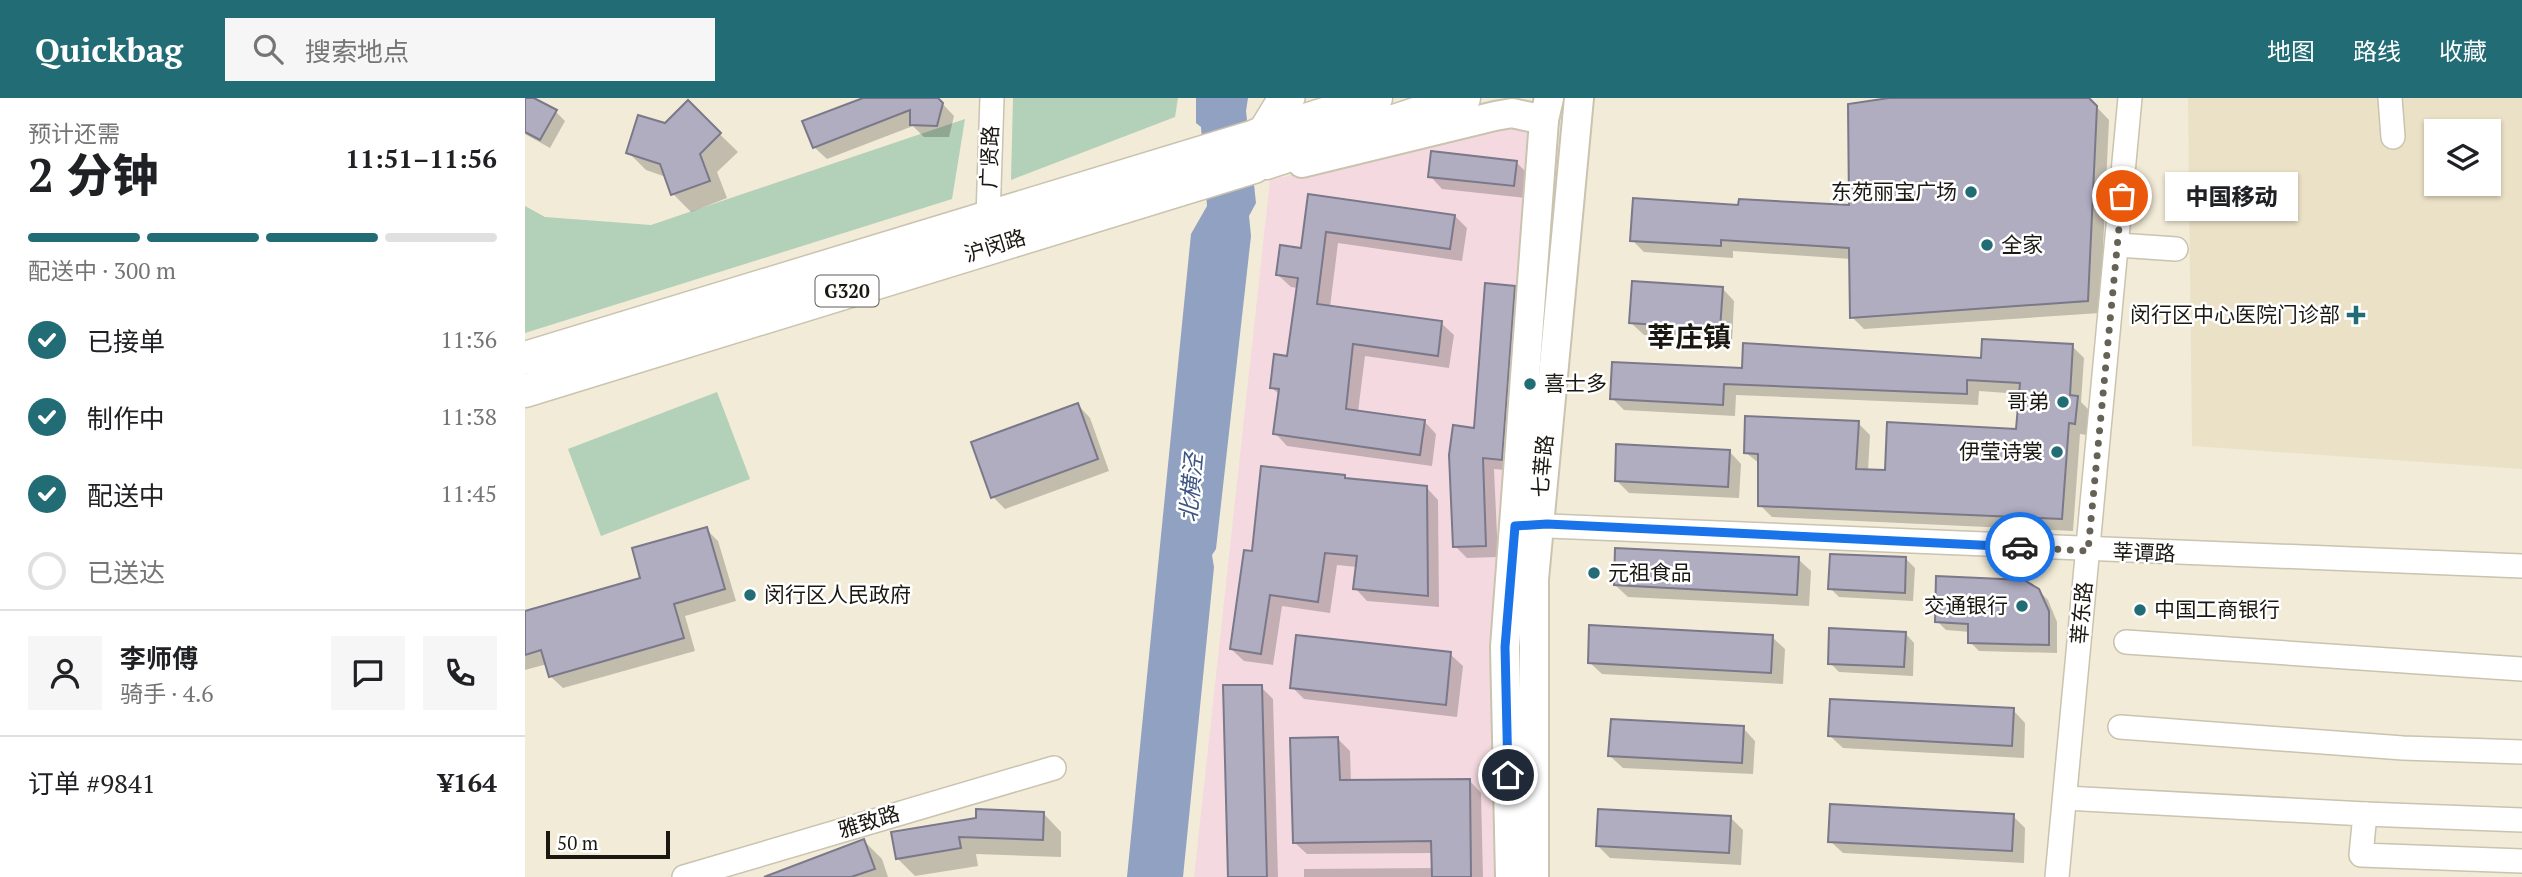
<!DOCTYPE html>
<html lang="zh">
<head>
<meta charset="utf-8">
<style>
	:root { --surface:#fff; --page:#f6f6f6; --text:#202124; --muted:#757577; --line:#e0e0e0; --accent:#226c75 }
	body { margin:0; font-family:"PT Serif","Noto Sans SC",serif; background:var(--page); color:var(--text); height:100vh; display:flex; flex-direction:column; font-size:26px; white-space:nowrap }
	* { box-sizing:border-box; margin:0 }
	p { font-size:23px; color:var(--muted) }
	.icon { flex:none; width:38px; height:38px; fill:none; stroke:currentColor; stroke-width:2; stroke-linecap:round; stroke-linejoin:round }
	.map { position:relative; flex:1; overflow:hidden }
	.panel { display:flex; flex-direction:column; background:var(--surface); width:525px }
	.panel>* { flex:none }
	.tools { position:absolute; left:1899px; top:21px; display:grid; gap:14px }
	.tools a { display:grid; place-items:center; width:77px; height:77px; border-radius:0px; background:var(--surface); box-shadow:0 2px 5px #0004; font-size:35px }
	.scale { position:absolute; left:21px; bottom:18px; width:124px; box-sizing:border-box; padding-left:7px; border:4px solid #1b1811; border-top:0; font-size:19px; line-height:24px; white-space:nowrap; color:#1b1811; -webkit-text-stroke:5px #fff; paint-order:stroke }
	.pin { position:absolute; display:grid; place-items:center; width:60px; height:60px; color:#fff; margin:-30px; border:4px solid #fff; border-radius:50%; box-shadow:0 2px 7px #0007 }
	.courier { position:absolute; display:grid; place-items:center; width:70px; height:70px; margin:-35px; border:5px solid #1a73e8; border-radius:50%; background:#fff; color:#222; box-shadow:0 2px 9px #0007 }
	.bubble { position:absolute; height:49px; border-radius:0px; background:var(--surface); box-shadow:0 2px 5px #0004; font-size:23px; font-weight:800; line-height:49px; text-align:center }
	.headline em { font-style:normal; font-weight:800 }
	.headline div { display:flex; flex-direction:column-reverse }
	.headline { display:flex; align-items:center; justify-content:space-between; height:119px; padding:0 28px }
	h1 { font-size:46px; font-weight:800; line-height:52px }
	.bar { display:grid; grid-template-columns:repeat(4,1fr); gap:10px 7px; align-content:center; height:84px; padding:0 28px }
	.bar i { height:9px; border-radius:5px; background:var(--line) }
	.bar .current { background:var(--accent) }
	.bar p { grid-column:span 4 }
	.line { display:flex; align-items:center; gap:18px; padding:0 28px; border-top:2px solid var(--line) }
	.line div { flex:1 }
	.round { display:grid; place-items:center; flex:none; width:74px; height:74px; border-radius:0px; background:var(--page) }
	ol { padding:0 28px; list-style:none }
	li { display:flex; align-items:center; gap:21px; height:77px }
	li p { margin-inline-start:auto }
	li .icon { padding:7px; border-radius:50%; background:var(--accent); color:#fff; stroke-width:4 }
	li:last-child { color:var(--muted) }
	li i { width:38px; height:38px; border:4px solid var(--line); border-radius:50% }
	header { display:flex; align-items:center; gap:42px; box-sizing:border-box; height:98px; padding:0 35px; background:var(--accent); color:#fff }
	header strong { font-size:33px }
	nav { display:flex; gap:38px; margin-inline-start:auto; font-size:24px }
	.search { width:490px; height:63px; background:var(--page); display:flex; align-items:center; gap:18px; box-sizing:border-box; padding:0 24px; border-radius:0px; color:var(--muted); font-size:26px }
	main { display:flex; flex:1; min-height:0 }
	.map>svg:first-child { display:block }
	.commercial { fill:#f4dae0 }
	.built { fill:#ebe1c6; fill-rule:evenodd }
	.green { fill:#b3d0b8 }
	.water { fill:#91a1c1 }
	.shadow { fill:#0003 }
	.building { fill:#b0adc0; stroke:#7b788a; stroke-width:2 }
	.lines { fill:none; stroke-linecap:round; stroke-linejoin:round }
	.minor-casing { stroke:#c9c3af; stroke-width:26 }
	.major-casing { stroke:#c9c3af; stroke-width:32 }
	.highway-casing { stroke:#c9c3af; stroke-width:35 }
	.minor { stroke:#fff; stroke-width:23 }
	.major { stroke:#fff; stroke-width:28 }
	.highway { stroke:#fff; stroke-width:32 }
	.done { stroke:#666256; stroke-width:7; stroke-dasharray:0 12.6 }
	.route { stroke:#1a73e8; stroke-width:9 }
	.poi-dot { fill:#226c75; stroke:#fff; stroke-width:2.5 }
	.labels { text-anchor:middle; stroke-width:5; stroke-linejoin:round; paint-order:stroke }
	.shield { fill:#fff; stroke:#5f5d58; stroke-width:2 }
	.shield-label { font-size:19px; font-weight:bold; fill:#1b1811 }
	.street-label { font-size:21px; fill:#1b1811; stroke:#fff }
	.poi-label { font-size:21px; fill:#1b1811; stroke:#fff; text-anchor:end }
	.water-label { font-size:23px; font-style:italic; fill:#3f5684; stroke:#fff }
	.district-label { font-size:28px; font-weight:bold; fill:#1b1811; stroke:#fff }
</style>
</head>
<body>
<header>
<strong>Quickbag</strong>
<div class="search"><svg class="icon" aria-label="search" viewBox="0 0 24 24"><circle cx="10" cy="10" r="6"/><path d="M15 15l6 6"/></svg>搜索地点</div>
<nav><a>地图</a><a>路线</a><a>收藏</a></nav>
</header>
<main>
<section class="panel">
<div class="headline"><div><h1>2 分钟</h1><p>预计还需</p></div><em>11:51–11:56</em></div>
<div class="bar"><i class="current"></i><i class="current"></i><i class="current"></i><i></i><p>配送中 · 300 m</p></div>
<ol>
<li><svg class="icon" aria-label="check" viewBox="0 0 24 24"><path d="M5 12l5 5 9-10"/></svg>已接单<p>11:36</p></li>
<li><svg class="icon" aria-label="check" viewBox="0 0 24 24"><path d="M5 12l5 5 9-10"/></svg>制作中<p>11:38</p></li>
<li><svg class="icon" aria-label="check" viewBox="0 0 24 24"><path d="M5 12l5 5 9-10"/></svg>配送中<p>11:45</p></li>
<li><i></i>已送达</li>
</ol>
<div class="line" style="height:126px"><a class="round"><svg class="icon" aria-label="person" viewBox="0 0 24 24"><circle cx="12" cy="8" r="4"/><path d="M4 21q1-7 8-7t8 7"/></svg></a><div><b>李师傅</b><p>骑手 · 4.6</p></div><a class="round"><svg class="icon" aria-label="chat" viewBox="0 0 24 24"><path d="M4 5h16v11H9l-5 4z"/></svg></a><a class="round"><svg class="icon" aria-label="phone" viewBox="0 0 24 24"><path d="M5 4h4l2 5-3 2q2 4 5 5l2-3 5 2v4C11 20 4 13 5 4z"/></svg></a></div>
<div class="line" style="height:91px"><div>订单 #9841</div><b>¥164</b></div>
</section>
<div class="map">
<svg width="1997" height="779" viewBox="0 0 1997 779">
	<rect width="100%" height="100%" fill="#f2ebd7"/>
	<path class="commercial" d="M991 25 1011 33 970 543 969 779H669L745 82Z"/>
	<path class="built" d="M1663 0H1997V371L1667 348ZM1911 33H1964V86H1911Z"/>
	<g class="green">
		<path d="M488 0H653L650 19 486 82Z"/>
		<path d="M440 21 427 101 0 235V108L20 119 126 127Z"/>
		<path d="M192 294 225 381 76 438 43 351Z"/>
	</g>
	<path class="water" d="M671 0H723L721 13 731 105 724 118 726 138 691 451 687 457 689 469 658 779H602L666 136 682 108 676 29 671 25Z"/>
	<g class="shadow">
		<path d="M0 0 31 14 40 23 25 50 0 36Z"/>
		<path d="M341 0H412L429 18 424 39H399L388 28 302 61 289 49Z"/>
		<path d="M1377 0H1563L1584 22 1575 215 1339 231 1327 219 1326 161 1208 153V160L1119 154 1107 142 1215 109H1326Z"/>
		<path d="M163 5 213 54 192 74 202 100 166 114 148 96 141 79 121 72 103 54 141 27Z"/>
		<path d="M991 64 1004 77 1001 100 917 91 905 78Z"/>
		<path d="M784 98 930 118 942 130 937 163 813 145 805 209 916 225 929 237 924 270 840 258 833 314 899 323 911 336 907 368 762 348 750 335 755 297 746 289 764 260 773 190 766 189 753 177 777 152Z"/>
		<path d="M989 189 1002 202 989 373 969 371 973 459 942 460 930 448 950 332Z"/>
		<path d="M1197 190 1209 203 1207 243 1119 237 1106 225Z"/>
		<path d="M1547 248 1559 260 1556 304 1564 312 1562 337 1555 336 1548 433 1247 419 1235 407V366L1220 354 1333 325 1345 337 1343 373 1361 374 1493 333 1496 296 1454 293 1453 307 1211 297 1210 318 1099 312 1087 300 1219 272 1458 262Z"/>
		<path d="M553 307 565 320 584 373 480 411 468 399Z"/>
		<path d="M1204 353 1216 366 1214 400 1104 395 1091 382Z"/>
		<path d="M820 379 824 383 901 389 913 402 914 509 842 503 830 490 832 469 812 467 805 515 757 508 748 567 719 563 706 551 729 455Z"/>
		<path d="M181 431 193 443 211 503 160 518 170 553 38 590 25 578 22 566 0 572V512L117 481Z"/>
		<path d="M1273 461 1286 473 1284 508 1103 499 1090 487Z"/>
		<path d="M1381 461 1390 470 1388 503 1314 499 1305 490Z"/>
		<path d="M1513 492 1523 502 1532 524V555L1454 553 1445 544V534L1421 532 1412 523Z"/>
		<path d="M1380 535 1389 545 1388 578 1314 574 1305 565Z"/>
		<path d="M1247 539 1260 551 1258 586 1077 576 1064 564Z"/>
		<path d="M925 556 938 568 932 619 779 601 767 589Z"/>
		<path d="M736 589 748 601 753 779H704Z"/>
		<path d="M1488 612 1500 625 1499 660 1318 650 1305 638Z"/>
		<path d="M1218 630 1230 643 1228 676 1098 670 1085 658Z"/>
		<path d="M812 640 825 653 826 684 944 682 956 695 958 779H779V771L909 770 908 755 782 756 769 744Z"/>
		<path d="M519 716 536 734V759L451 756 453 768 390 778 372 760 368 735Z"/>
		<path d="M1488 718 1500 730 1499 765 1318 755 1305 743Z"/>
		<path d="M1206 720 1218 732 1216 767 1085 760 1073 748Z"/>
		<path d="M339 743 357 761 363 779H247L246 776Z"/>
	</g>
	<g class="building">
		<path d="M0 0H9L32 12 15 42 0 34Z"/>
		<path d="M338 0H413L418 5 412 28 385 27V12L288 50 277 23Z"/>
		<path d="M1364 0H1564L1572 8 1563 203 1325 220 1324 150 1196 142V148L1105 143 1108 100 1213 107 1214 101 1324 107 1323 6Z"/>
		<path d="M163 2 196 35 175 56 185 83 146 97 135 66 101 55 113 17 140 25Z"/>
		<path d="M906 53 992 63 989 88 903 79Z"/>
		<path d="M783 96 930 117 925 151 801 134 792 206 917 223 913 258 828 246 821 311 900 322 895 357 748 336 754 291 745 290 749 256 762 258 773 180 751 177 755 147 776 150Z"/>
		<path d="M1107 183 1198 189 1195 231 1104 225Z"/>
		<path d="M960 185 990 188 977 362 958 360 961 448 928 449 924 357 928 327 949 330Z"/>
		<path d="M1457 241 1548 246 1545 297 1553 298 1550 326 1544 325 1537 421 1233 408V356L1219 355 1220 318 1334 323 1331 371 1360 372 1362 324 1491 331 1495 285 1442 282V296L1199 286 1198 307 1085 301 1087 264 1217 270 1218 245 1456 260Z"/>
		<path d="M553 305 573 361 466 400 446 344Z"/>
		<path d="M1091 346 1205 352 1203 389 1090 383Z"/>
		<path d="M736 368 820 377V380L902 388 903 498 828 491 832 458 800 455 793 504 745 497 736 556 705 551 719 452 727 453Z"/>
		<path d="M182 429 200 491 149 506 159 540 24 579 16 552 0 557V513L115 480 107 450Z"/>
		<path d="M1090 450 1274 459 1272 497 1089 487Z"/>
		<path d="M1305 456 1381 459 1380 495 1303 491Z"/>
		<path d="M1411 478 1499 482 1514 491 1524 513V547L1443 545V526L1410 524Z"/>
		<path d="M1064 527 1248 537 1246 575 1063 565Z"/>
		<path d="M1304 530 1381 534 1379 569 1303 566Z"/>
		<path d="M771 537 926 554 921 607 765 590Z"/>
		<path d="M698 587H737L742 779H703Z"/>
		<path d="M1305 601 1489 610 1487 648 1303 638Z"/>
		<path d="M1086 621 1219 628 1217 665 1083 658Z"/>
		<path d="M813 639 815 682 945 681 946 779H907L906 743 768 745 765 640Z"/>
		<path d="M1305 706 1489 716 1487 753 1303 744Z"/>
		<path d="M451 711 519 714 518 742 434 739 436 750 371 761 366 734 451 720Z"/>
		<path d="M1073 711 1206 718 1204 755 1071 748Z"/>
		<path d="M339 741 350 771 326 779H239Z"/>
	</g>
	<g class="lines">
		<defs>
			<g id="minor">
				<path d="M1865 0 1868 39"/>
				<path d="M732 37 751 6 768 0"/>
				<path d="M463 119 467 0"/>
				<path d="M1593 147 1651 151"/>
				<path d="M997 427 1997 468"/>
				<path d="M1601 544 1997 571"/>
				<path d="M1595 629 1878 650 1997 654"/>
				<path d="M1540 700 1840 716 1836 757 1997 763"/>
				<path d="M1840 716 1997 722"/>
				<path d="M159 779 529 670"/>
				<path d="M1532 779 1605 0"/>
			</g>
			<g id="major">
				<path d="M777 65 970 18 987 15 1019 22"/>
				<path d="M985 779 980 549 1019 22 1024 0"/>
				<path d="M1009 779V481L1054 0"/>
			</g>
			<g id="highway">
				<path d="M732 37 851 0"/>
				<path d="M741 65 939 0"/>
				<path d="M0 260 727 39"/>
				<path d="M0 293 729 69"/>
			</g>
		</defs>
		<use href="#minor" class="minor-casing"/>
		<use href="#major" class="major-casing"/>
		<use href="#highway" class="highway-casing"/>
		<use href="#minor" class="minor"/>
		<use href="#major" class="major"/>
		<use href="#highway" class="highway"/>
	</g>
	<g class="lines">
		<path class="done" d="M1495 449 1563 453 1597 98"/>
		<path class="route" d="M983 677 980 549 990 428 1022 426 1495 449"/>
	</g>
	<g class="poi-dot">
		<circle cx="1446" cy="94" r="7"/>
		<circle cx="1462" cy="147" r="7"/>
		<path d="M1827.5 206.5h7v7h7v7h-7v7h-7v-7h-7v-7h7z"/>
		<circle cx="1005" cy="286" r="7"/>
		<circle cx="1538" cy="304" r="7"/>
		<circle cx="1532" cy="354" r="7"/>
		<circle cx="1069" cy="475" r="7"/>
		<circle cx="225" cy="497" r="7"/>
		<circle cx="1497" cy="508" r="7"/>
		<circle cx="1615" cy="512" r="7"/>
	</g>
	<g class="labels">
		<rect class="shield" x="290.5" y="177.5" width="63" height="31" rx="5"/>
		<g class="shield-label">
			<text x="322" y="200">G320</text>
		</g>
		<g class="street-label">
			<text transform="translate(465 59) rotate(-88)" y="7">广贤路</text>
			<text transform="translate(470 148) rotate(-17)" y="7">沪闵路</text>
			<text transform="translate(1018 368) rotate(-85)" y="7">七莘路</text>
			<text transform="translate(1619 455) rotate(2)" y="7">莘谭路</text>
			<text transform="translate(1557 515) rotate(-85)" y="7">莘东路</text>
			<text transform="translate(344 724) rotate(-17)" y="7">雅致路</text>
		</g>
		<g class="poi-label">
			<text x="1432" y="101">东苑丽宝广场</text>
			<text x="1476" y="154" text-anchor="start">全家</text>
			<text x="1815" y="224">闵行区中心医院门诊部</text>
			<text x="1019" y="293" text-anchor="start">喜士多</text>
			<text x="1524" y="311">哥弟</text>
			<text x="1518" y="361">伊莹诗裳</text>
			<text x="1083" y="482" text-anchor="start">元祖食品</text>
			<text x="239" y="504" text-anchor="start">闵行区人民政府</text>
			<text x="1483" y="515">交通银行</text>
			<text x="1629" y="519" text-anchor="start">中国工商银行</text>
		</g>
		<g class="water-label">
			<text transform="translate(666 390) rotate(-85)" y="8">北横泾</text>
		</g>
		<g class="district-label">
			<text x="1164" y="249">莘庄镇</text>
		</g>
	</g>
</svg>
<div class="tools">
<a><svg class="icon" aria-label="layers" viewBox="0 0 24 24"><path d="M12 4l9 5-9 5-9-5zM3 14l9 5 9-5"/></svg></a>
</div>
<div class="scale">50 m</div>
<div class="pin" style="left:1597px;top:98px;background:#ea580c"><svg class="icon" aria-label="bag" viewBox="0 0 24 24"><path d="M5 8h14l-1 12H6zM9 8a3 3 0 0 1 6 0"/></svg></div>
<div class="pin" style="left:983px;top:677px;background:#1f2937"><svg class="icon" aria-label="home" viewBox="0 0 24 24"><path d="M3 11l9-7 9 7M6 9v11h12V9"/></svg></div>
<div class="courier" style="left:1495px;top:449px"><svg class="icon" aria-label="car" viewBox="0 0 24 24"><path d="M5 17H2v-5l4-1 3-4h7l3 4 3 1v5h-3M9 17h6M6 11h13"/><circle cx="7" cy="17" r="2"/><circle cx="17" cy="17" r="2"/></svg></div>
<div class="bubble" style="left:1640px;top:74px;width:133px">中国移动</div>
</div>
</main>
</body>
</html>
